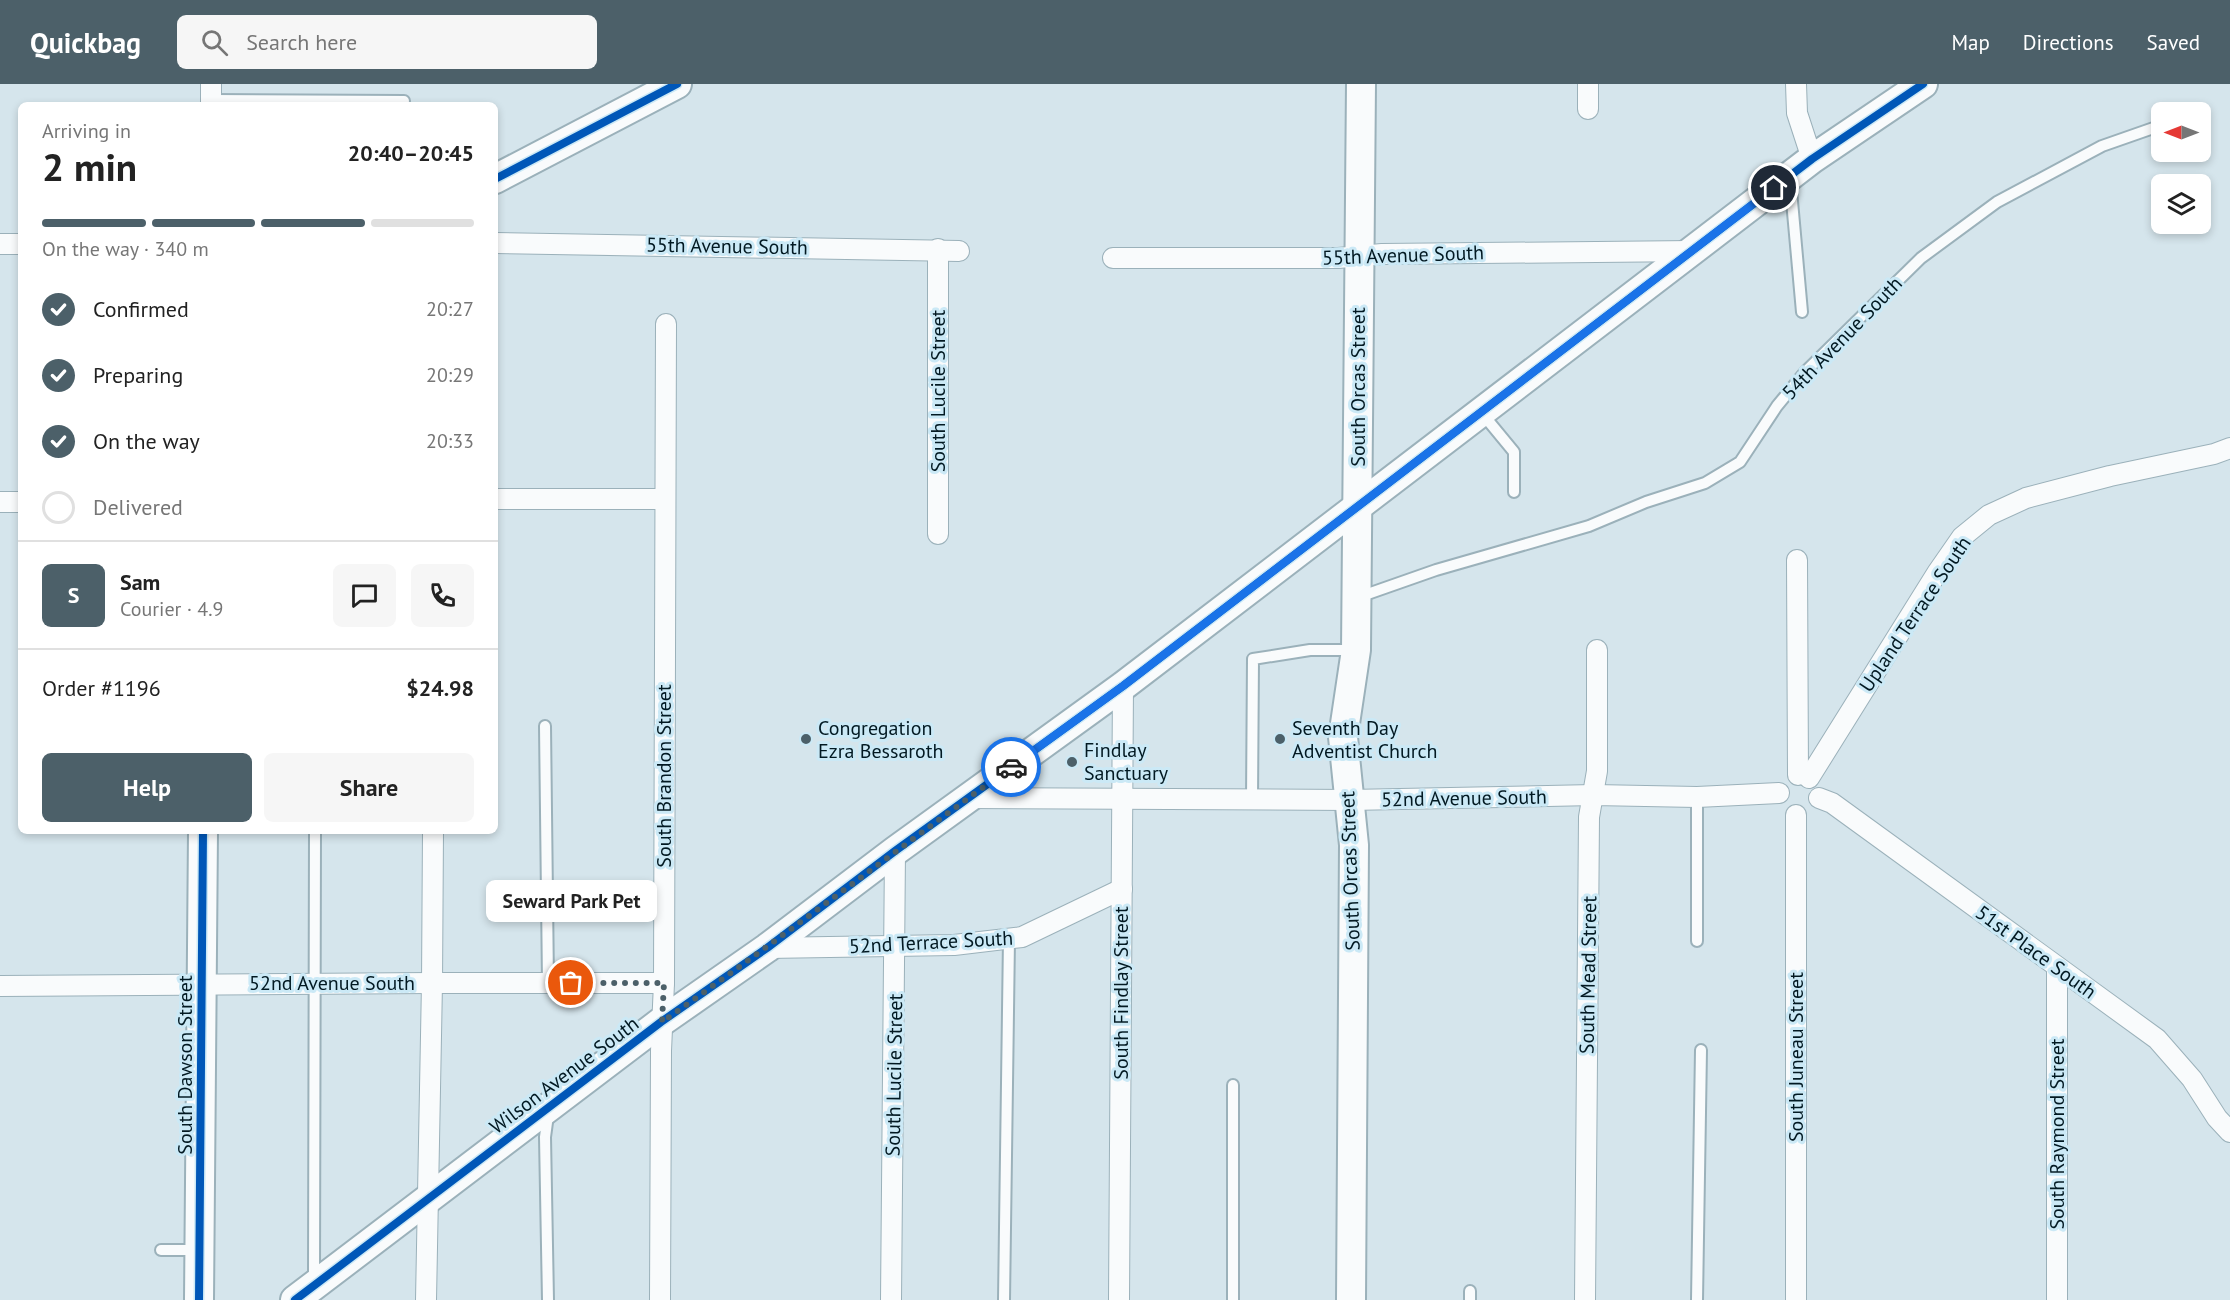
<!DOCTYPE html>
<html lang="en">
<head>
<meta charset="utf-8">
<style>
	:root { --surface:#fff; --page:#f6f6f6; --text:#222; --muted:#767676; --line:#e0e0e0; --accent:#4c6069 }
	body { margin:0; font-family:"PT Sans",sans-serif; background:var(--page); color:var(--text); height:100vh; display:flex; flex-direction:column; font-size:22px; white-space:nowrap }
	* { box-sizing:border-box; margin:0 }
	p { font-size:20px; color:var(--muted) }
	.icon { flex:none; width:33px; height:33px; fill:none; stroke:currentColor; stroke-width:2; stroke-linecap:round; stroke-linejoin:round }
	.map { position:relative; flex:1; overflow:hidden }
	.panel { position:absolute; left:18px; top:18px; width:480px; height:732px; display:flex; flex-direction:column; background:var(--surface); border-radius:9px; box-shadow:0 3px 9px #0003 }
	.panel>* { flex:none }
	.needle { width:39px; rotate:270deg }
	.tools { position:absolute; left:2151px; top:18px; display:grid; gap:12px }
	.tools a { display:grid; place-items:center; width:60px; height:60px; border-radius:9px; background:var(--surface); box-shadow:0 3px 9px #0003; font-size:30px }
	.pin { position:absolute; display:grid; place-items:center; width:51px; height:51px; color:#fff; margin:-26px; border:3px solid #fff; border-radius:50%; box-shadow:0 2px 6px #0007 }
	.courier { position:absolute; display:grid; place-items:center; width:60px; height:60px; margin:-30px; border:4px solid #1a73e8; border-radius:50%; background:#fff; color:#222; box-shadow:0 2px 8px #0007 }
	.bubble { position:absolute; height:42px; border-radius:9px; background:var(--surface); box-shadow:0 3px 9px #0003; font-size:20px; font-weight:700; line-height:42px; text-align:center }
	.summary em { font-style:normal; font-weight:700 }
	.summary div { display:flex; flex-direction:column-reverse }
	.summary { display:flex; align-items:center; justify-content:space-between; height:102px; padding:0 24px }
	h1 { font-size:39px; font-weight:700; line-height:45px }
	.bar { display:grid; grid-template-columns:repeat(4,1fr); gap:9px 6px; align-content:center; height:72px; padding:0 24px }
	.bar i { height:8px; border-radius:4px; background:var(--line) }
	.bar .active { background:var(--accent) }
	.bar p { grid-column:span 4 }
	.line { display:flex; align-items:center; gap:15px; padding:0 24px; border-top:2px solid var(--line) }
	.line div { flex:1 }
	.round { display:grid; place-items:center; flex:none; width:63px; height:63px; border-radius:9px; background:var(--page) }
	ol { padding:0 24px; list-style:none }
	li { display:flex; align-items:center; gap:18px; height:66px }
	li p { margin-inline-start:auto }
	li .icon { padding:6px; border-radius:50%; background:var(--accent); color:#fff; stroke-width:4 }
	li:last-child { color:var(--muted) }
	li i { width:33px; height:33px; border:3px solid var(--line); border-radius:50% }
	.cta { display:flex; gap:12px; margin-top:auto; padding:12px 24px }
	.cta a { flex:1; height:69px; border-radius:9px; background:var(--accent); color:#fff; font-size:24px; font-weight:700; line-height:69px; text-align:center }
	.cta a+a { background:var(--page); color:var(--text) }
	header { display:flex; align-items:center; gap:36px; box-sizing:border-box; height:84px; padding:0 30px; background:var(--accent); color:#fff }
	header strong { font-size:28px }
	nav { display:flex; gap:33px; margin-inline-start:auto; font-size:21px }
	.search { width:420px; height:54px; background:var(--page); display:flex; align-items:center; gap:15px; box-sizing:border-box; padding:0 21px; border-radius:9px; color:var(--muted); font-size:22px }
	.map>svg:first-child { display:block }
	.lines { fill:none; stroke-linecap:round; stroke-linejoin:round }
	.lane-casing { stroke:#9bb1ba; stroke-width:14 }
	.street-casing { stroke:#9bb1ba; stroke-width:22 }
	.secondary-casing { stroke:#9bb1ba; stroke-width:32 }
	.lane { stroke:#f9fbfc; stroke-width:10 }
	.street { stroke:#f9fbfc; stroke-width:20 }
	.secondary { stroke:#f9fbfc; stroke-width:28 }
	.cycleway-casing { stroke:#cbe9f6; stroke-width:11 }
	.cycleway { stroke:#0057b8; stroke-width:8 }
	.done { stroke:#4c6069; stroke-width:6; stroke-dasharray:0 10.8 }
	.route { stroke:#1a73e8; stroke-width:8 }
	.poi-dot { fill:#4c6069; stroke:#cbe9f6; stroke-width:2 }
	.labels { text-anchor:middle; stroke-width:6; stroke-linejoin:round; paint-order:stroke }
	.street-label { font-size:20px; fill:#021922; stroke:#cbe9f6 }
	.poi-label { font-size:20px; fill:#021922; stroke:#cbe9f6; text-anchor:start }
</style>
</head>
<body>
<header>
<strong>Quickbag</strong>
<div class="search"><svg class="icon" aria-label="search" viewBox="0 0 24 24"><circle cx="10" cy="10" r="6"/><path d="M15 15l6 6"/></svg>Search here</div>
<nav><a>Map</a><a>Directions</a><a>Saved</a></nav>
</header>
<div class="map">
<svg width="2230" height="1216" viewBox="0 0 2230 1216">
	<rect width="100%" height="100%" fill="#d5e5ec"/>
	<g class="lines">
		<defs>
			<g id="lane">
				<path d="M211 16 404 17"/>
				<path d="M1790 95 1802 228"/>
				<path d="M1481 328 1514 368V408"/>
				<path d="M1359 513 1436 486 1589 442 1646 418 1705 399 1740 378 1777 322 1805 288 1921 174 1997 118 2102 62 2162 41"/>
				<path d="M545 642 548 899"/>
				<path d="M1697 713V857"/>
				<path d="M1252 716 1253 575 1310 566H1354"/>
				<path d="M548 1031 545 1053 548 1216"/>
				<path d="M161 1166H200"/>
				<path d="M314 1198 315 747"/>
				<path d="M1004 1216 1009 855"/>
				<path d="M1233 1216V1001"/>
				<path d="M1470 1216V1207"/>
				<path d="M1697 1216 1701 966"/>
			</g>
			<g id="street">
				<path d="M1796 0 1797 29 1812 75"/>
				<path d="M211 21V0"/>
				<path d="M1588 25V0"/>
				<path d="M495 159 959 167"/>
				<path d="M0 160H21"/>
				<path d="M1113 174H1338L1382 170 1693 167"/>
				<path d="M495 415H665"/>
				<path d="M0 418H21"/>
				<path d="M938 450V165"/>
				<path d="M1797 476 1798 691"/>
				<path d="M1809 694 1937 489 1962 453 1989 431 2026 414 2110 392 2214 370 2230 364"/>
				<path d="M969 714 1350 716 1594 711 1697 713 1779 709"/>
				<path d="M1819 714 1832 719 2157 955 2192 995 2217 1034 2230 1048"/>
				<path d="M767 864 954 861 1022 853 1122 805"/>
				<path d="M0 902 432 899H664"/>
				<path d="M426 1216 432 899 433 747"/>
				<path d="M660 1216 661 967 664 899 666 240"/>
				<path d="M891 1216 895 767"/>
				<path d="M1119 1216 1123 602"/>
				<path d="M1585 1216 1589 733 1597 687V566"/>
				<path d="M1796 1216V731"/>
				<path d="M2057 1216V883"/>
			</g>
			<g id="secondary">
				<path d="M495 95 677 0"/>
				<path d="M199 1216 203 747"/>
				<path d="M295 1216 661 938 767 864 895 767 1123 602 1812 75 1923 0"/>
				<path d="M1351 1216 1354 761 1343 653 1356 566 1361 0"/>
			</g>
		</defs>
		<use href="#lane" class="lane-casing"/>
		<use href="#street" class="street-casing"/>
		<use href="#secondary" class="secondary-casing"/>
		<use href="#lane" class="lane"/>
		<use href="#street" class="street"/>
		<use href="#secondary" class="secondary"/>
		<defs>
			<g id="cycleway">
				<path d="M495 95 677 0"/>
				<path d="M199 1216 203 747"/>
				<path d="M295 1216 661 938 767 864 895 767 1123 602 1812 75 1923 0"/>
			</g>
		</defs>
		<use href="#cycleway" class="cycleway-casing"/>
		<use href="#cycleway" class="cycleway"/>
	</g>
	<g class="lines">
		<path class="done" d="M571 899H664L662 938C780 855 894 768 1011 683"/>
		<path class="route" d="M1011 683 1123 602 1774 104"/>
	</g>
	<g class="poi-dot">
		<circle cx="806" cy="655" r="6"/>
		<circle cx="1280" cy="655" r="6"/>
		<circle cx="1072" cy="678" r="6"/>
	</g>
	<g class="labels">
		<g class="street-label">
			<text transform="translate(727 162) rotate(1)" y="7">55th Avenue South</text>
			<text transform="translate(1403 171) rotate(-2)" y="7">55th Avenue South</text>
			<text transform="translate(1842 254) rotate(-46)" y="7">54th Avenue South</text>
			<text transform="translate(1358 303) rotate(-90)" y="7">South Orcas Street</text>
			<text transform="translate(938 307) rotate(-90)" y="7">South Lucile Street</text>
			<text transform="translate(1915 530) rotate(-56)" y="7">Upland Terrace South</text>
			<text transform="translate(664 692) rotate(-90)" y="7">South Brandon Street</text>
			<text transform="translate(1464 714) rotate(-1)" y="7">52nd Avenue South</text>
			<text transform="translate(1350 787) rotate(-92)" y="7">South Orcas Street</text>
			<text transform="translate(931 858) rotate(-3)" y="7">52nd Terrace South</text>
			<text transform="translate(2036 868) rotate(36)" y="7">51st Place South</text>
			<text transform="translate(1588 891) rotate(-89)" y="7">South Mead Street</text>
			<text x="332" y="906">52nd Avenue South</text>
			<text transform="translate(1121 909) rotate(-90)" y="7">South Findlay Street</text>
			<text transform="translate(1796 973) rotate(-90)" y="7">South Juneau Street</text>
			<text transform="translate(185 981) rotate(-90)" y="7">South Dawson Street</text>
			<text transform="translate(564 991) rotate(-37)" y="7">Wilson Avenue South</text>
			<text transform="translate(894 991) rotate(-89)" y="7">South Lucile Street</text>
			<text transform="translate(2057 1050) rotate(-90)" y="7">South Raymond Street</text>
		</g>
		<g class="poi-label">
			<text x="818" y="651">Congregation<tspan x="818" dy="23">Ezra Bessaroth</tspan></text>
			<text x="1292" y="651">Seventh Day<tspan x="1292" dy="23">Adventist Church</tspan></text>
			<text x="1084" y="673">Findlay<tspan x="1084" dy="23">Sanctuary</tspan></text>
		</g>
	</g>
</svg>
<div class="tools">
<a><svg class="needle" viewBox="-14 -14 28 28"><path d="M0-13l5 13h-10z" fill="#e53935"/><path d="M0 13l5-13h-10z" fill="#767676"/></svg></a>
<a><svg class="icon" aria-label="layers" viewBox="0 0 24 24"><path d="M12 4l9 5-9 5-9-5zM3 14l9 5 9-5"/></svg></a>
</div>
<div class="pin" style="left:571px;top:899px;background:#ea580c"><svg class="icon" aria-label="bag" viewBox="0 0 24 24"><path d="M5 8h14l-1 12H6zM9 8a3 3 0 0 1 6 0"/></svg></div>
<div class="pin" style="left:1774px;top:104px;background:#1f2937"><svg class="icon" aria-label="home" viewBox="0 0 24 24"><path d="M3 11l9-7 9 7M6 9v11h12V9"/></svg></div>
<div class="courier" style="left:1011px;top:683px"><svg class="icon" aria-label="car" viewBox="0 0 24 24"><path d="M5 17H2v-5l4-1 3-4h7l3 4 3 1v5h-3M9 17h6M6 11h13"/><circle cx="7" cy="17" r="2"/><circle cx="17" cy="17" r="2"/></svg></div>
<div class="bubble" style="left:486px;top:796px;width:171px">Seward Park Pet</div>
<section class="panel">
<div class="summary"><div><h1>2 min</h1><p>Arriving in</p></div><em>20:40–20:45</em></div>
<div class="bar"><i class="active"></i><i class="active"></i><i class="active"></i><i></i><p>On the way · 340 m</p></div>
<ol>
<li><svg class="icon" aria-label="check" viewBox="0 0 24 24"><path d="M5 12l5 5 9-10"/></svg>Confirmed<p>20:27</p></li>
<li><svg class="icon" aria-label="check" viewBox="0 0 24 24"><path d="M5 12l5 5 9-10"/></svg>Preparing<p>20:29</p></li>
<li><svg class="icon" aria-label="check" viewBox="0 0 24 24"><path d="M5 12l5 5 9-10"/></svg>On the way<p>20:33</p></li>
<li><i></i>Delivered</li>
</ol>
<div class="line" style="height:108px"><b class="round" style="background:var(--accent);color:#fff">S</b><div><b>Sam</b><p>Courier · 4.9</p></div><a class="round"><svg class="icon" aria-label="chat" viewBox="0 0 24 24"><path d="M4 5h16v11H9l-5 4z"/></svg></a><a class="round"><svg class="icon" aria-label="phone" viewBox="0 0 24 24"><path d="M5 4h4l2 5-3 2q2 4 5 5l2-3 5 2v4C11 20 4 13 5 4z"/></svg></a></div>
<div class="line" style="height:78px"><div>Order #1196</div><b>$24.98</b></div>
<div class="cta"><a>Help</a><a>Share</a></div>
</section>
</div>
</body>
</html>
